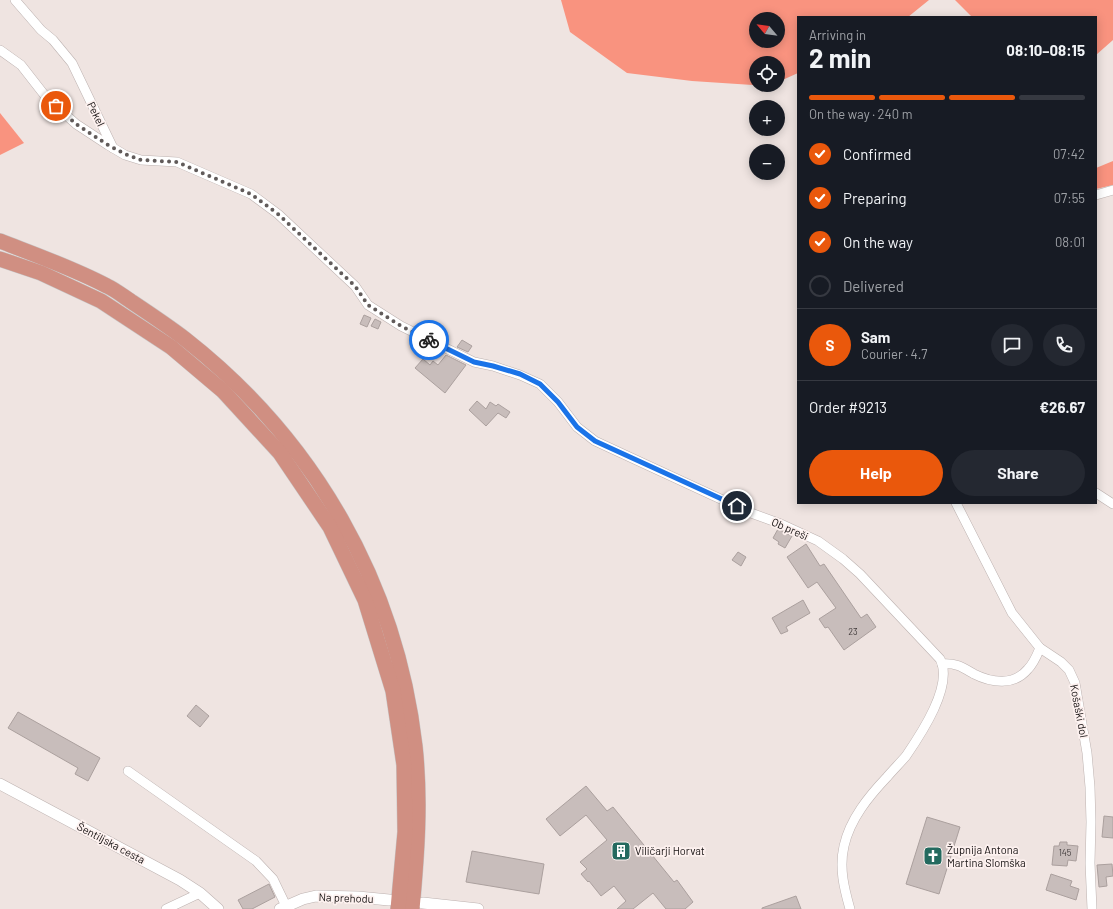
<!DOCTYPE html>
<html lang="en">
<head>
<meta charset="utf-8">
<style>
	:root { --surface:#171b24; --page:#242831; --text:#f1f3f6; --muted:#9ea1a6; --line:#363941; --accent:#ea580c }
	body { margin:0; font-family:Barlow,sans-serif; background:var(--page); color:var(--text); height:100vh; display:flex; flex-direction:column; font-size:15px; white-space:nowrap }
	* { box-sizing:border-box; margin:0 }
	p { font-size:13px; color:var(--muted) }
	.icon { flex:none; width:22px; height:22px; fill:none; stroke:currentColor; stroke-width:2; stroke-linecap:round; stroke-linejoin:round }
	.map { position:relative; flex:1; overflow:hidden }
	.details { position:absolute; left:797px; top:16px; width:300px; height:488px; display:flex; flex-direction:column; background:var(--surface); border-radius:0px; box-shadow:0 2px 10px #0003 }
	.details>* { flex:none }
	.needle { width:26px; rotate:299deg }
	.tools { position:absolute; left:749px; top:12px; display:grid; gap:8px }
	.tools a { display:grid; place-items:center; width:36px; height:36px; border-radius:50%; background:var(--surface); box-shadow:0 2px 10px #0003; font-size:20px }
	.pin { position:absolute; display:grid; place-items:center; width:34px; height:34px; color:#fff; margin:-17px; border:2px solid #fff; border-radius:50%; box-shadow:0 1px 4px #0007 }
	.courier { position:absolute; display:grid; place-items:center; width:40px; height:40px; margin:-20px; border:3px solid #1a73e8; border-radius:50%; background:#fff; color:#222; box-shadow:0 1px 5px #0007 }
	.headline em { font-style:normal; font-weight:700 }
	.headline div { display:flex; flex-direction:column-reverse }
	.headline { display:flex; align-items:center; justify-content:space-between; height:68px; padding:0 12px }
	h1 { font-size:26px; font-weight:700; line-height:30px }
	.bar { display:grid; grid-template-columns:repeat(4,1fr); gap:6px 4px; align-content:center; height:48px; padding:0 12px }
	.bar i { height:5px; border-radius:3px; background:var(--line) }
	.bar .on { background:var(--accent) }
	.bar p { grid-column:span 4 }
	.line { display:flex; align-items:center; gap:10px; padding:0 12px; border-top:1px solid var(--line) }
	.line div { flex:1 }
	.round { display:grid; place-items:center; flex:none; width:42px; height:42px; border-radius:21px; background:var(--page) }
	ol { padding:0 12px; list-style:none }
	li { display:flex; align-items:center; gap:12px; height:44px }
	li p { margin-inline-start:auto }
	li .icon { padding:4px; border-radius:50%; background:var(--accent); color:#fff; stroke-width:4 }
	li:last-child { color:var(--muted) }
	li i { width:22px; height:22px; border:2px solid var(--line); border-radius:50% }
	.cta { display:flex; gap:8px; margin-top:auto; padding:8px 12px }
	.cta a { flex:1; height:46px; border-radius:24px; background:var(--accent); color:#fff; font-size:16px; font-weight:700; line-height:46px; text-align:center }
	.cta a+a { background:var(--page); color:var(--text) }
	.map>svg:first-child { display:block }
	.forest { fill:#f9937f; fill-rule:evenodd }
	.building { fill:#c8bdbb; stroke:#aba09e }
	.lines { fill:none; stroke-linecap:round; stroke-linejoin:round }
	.minor-casing { stroke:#bdb2b0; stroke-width:10 }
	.tertiary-casing { stroke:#bdb2b0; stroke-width:12 }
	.trunk-casing { stroke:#c7c6c6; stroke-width:16 }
	.minor { stroke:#fff; stroke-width:9 }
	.tertiary { stroke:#fff; stroke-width:11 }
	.trunk { stroke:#d08f82; stroke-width:15 }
	.done { stroke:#615b5a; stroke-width:4; stroke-dasharray:0 7.2 }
	.route { stroke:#1a73e8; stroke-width:5 }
	.labels { text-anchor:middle; stroke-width:3.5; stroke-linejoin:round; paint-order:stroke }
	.number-label { font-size:9px; fill:#423c3c }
	.street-label { font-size:11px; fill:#151111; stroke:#fdf1ef }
	.poi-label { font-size:11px; fill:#151111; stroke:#fdf1ef; text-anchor:start }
</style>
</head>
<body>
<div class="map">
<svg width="1113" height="909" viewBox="0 0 1113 909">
	<rect width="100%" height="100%" fill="#efe4e1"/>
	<g class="forest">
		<path d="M561 0H929L908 17H798V73L778 82V63H756V85H771L768 86 692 81 627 73 570 32ZM756 19H778V41H756Z"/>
		<path d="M955 0H1113V40L1096 55V17H972Z"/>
		<path d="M0 113 24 143 0 155Z"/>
		<path d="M1113 161V185L1096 189V168Z"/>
	</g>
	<g class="building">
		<path d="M364 315 371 318 367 327 360 324Z"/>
		<path d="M375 319 381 322 378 329 371 326Z"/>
		<path d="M439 330 447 335 444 341 436 336Z"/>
		<path d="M462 340 472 346 468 352 457 347Z"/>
		<path d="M446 355 466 365 445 393 415 368 423 359 430 365 433 361 438 365Z"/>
		<path d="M477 401 486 409 490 402 496 406 498 404 510 412 506 418 498 413 486 426 469 410Z"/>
		<path d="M778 529 792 536 785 548 778 544 779 542 773 538Z"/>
		<path d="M806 544 820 566 824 564 861 618 867 614 876 627 844 650 828 627 825 628 819 619 836 608 817 582 808 588 787 557Z"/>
		<path d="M738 552 746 557 741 566 732 560Z"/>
		<path d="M803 600 810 613 786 627 788 631 781 634 772 618Z"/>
		<path d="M196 705 209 716 200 727 187 716Z"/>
		<path d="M18 712 100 758 88 781 75 774 78 768 8 728Z"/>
		<path d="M586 786 607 811 613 807 674 882 677 880 693 902 685 909H666L653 893 633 909H617L626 901 614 886 601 896 589 881 588 882 581 874 587 869 580 862 607 840 586 815 560 836 546 819Z"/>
		<path d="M1104 816 1113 817V838L1102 837Z"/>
		<path d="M927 817 960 827 939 894 906 884Z"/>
		<path d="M1060 842H1067V845L1078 846 1076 861 1068 860 1067 866 1052 865 1054 846H1059Z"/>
		<path d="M472 851 544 864 539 894 466 882Z"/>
		<path d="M1112 864 1113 876 1106 877 1107 886 1099 887 1097 865Z"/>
		<path d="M1051 874 1072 881 1070 886 1079 889 1076 900 1046 890Z"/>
		<path d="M269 884 275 897 252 909H243L238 900Z"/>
		<path d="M796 896 801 909H762V908Z"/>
	</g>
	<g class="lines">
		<defs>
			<g id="minor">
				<path d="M15 0 41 30 53 40 72 63 113 148"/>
				<path d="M0 50 21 65 46 97 76 124 108 145 125 155 141 160 177 162 251 194 278 214 355 286 368 305 401 326 474 362 493 366 520 375 540 384 558 402 577 427 595 441 751 513 781 524 818 541 843 559 860 574 940 659C954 685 921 734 906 756 900 763 893 770 887 777 869 796 850 819 844 846 839 868 844 888 850 909"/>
				<path d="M1096 195 1113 190"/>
				<path d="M1096 493 1113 504"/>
				<path d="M956 503 1012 613 1040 648 1061 662 1069 670 1075 683 1087 753 1090 787 1091 822 1090 863 1092 909"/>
				<path d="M942 664C957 663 962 667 974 674 992 683 1014 686 1028 669 1034 663 1037 655 1040 648"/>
				<path d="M128 771 256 861 273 879 286 906"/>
				<path d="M166 909 200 893"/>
			</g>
			<g id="tertiary">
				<path d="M0 784 180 880 200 893 218 909"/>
				<path d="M423 903 478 909"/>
				<path d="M280 909 303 899 316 896 358 897 389 900"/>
			</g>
			<g id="trunk">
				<path d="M0 241C36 255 73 268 107 286 116 290 124 297 132 302 150 314 168 326 185 339 314 440 396 583 415 746 421 801 417 855 412 909"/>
				<path d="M0 259 41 273 101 301 171 347 223 391 280 453 330 527 365 600 393 691 404 765 405 832 398 909"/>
			</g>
		</defs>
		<use href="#minor" class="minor-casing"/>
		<use href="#tertiary" class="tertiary-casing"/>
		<use href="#trunk" class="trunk-casing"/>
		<use href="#minor" class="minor"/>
		<use href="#tertiary" class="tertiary"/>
		<use href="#trunk" class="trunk"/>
	</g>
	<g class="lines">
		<path class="done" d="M56 106 76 124 108 145 125 154 141 160 177 162 251 194 278 214 355 286 368 305 401 326 429 340"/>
		<path class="route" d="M429 340 474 362 493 366 520 374 540 384 558 402 577 427 595 441 737 506"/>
	</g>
	<defs>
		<symbol id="building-square" viewBox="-11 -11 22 22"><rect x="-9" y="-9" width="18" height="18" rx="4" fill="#236a5f" stroke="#fdf1ef"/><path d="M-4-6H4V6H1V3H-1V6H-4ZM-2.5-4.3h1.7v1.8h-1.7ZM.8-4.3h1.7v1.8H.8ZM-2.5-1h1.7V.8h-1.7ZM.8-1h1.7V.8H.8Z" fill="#fff"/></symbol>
		<symbol id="church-square" viewBox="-11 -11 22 22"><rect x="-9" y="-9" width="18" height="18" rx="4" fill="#236a5f" stroke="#fdf1ef"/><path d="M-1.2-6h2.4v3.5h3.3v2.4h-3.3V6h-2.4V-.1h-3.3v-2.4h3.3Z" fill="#fff"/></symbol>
	</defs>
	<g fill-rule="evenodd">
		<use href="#building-square" x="610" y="840" width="22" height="22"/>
		<use href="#church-square" x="922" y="845" width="22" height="22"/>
	</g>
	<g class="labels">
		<g class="number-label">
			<text x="853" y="635">23</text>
			<text x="1065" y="856">145</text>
		</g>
		<g class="street-label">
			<text transform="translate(96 114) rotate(64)" y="4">Pekel</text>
			<text transform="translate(790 529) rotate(24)" y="4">Ob preši</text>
			<text transform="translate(1079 711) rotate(79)" y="4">Košaški dol</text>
			<text transform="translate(111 843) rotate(28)" y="4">Šentiljska cesta</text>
			<text transform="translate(346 898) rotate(2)" y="4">Na prehodu</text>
		</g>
		<g class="poi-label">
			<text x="947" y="854">Župnija Antona<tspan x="947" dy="13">Martina Slomška</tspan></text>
			<text x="635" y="855">Viličarji Horvat</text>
		</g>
	</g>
</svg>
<div class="tools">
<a><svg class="needle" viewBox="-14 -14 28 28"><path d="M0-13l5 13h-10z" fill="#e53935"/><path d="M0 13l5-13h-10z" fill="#9ea1a6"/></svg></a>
<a><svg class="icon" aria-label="locate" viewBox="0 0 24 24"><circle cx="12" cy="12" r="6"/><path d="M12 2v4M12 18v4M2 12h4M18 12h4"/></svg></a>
<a>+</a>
<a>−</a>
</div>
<div class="pin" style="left:56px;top:106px;background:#ea580c"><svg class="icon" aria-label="bag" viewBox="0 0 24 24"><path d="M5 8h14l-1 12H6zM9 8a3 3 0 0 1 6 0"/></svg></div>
<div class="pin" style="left:737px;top:506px;background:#1f2937"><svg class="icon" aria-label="home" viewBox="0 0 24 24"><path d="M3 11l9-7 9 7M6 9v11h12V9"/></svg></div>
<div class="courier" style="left:429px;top:340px"><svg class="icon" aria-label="bike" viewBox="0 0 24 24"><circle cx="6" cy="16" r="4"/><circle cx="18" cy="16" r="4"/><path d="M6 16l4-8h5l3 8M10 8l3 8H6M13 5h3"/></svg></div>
<section class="details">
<div class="headline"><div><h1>2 min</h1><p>Arriving in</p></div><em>08:10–08:15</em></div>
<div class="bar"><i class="on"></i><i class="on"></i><i class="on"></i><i></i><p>On the way · 240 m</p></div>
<ol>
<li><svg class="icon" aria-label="check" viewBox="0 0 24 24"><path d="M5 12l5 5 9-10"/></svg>Confirmed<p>07:42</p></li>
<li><svg class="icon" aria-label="check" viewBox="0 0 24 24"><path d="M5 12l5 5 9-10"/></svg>Preparing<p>07:55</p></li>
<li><svg class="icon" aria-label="check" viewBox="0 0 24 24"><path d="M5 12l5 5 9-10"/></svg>On the way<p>08:01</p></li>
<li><i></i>Delivered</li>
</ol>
<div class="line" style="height:72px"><b class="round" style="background:var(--accent);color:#fff">S</b><div><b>Sam</b><p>Courier · 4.7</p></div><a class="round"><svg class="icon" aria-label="chat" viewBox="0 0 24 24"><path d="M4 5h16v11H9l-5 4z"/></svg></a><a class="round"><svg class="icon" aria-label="phone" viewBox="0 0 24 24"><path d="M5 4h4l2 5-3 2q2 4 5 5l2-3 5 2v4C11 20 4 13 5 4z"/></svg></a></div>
<div class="line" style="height:52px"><div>Order #9213</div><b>€26.67</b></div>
<div class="cta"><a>Help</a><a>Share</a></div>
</section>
</div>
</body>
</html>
